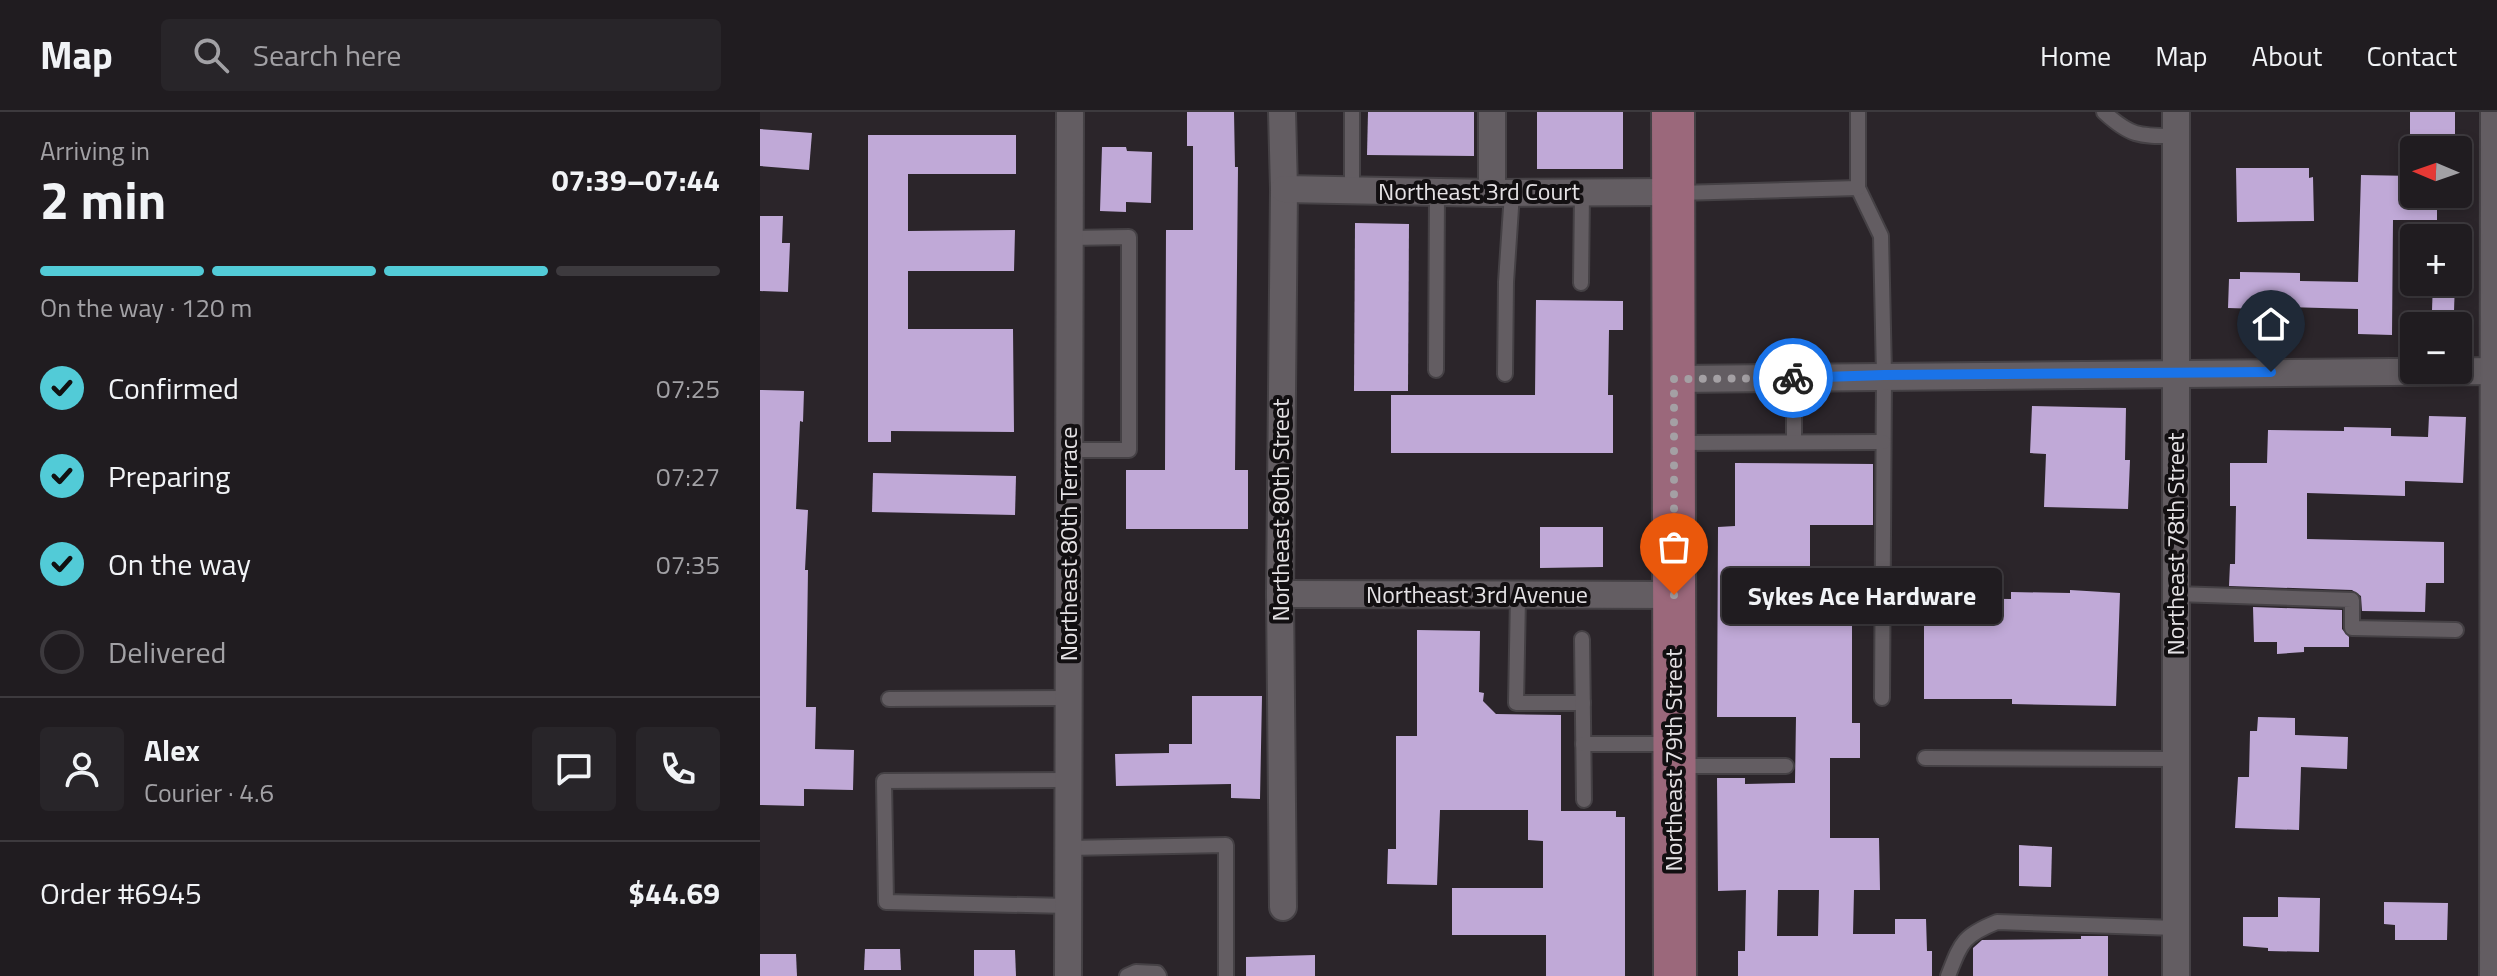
<!DOCTYPE html>
<html lang="en">
<head>
<meta charset="utf-8">
<style>
	:root { --surface:#201c20; --page:#282529; --text:#f1f3f6; --muted:#a2a1a5; --line:#3d3a3e; --accent:#52cbd7 }
	body { margin:0; font-family:"Titillium Web",sans-serif; background:var(--page); color:var(--text); height:100vh; display:flex; flex-direction:column; font-size:30px; white-space:nowrap }
	* { box-sizing:border-box; margin:0 }
	p { font-size:26px; color:var(--muted) }
	.icon { flex:none; width:44px; height:44px; fill:none; stroke:currentColor; stroke-width:2; stroke-linecap:round; stroke-linejoin:round }
	.map { position:relative; flex:1; overflow:hidden }
	.sheet { display:flex; flex-direction:column; background:var(--surface); width:760px }
	.sheet>* { flex:none }
	.needle { width:52px; rotate:272deg }
	.controls { position:absolute; left:1640px; top:24px; display:grid; gap:16px }
	.controls a { display:grid; place-items:center; width:72px; height:72px; border-radius:8px; background:var(--surface); box-shadow:0 4px 12px #0003,0 0 0 2px var(--line); font-size:40px }
	.pin { position:absolute; display:grid; place-items:center; width:68px; height:68px; color:#fff; margin:-82px -34px; border-radius:50% 50% 50% 0; rotate:-45deg; box-shadow:0 0 8px #0007 }
	.pin .icon { rotate:45deg }
	.courier { position:absolute; display:grid; place-items:center; width:80px; height:80px; margin:-40px; border:6px solid #1a73e8; border-radius:50%; background:#fff; color:#222; box-shadow:0 2px 10px #0007 }
	.bubble { position:absolute; height:56px; border-radius:8px; background:var(--surface); box-shadow:0 4px 12px #0003,0 0 0 2px var(--line); font-size:26px; font-weight:700; line-height:56px; text-align:center }
	.head em { font-style:normal; font-weight:700 }
	.head div { display:flex; flex-direction:column-reverse }
	.head { display:flex; align-items:center; justify-content:space-between; height:136px; padding:0 40px }
	h1 { font-size:52px; font-weight:700; line-height:60px }
	.bar { display:grid; grid-template-columns:repeat(4,1fr); gap:12px 8px; align-content:center; height:96px; padding:0 40px }
	.bar i { height:10px; border-radius:6px; background:var(--line) }
	.bar .active { background:var(--accent) }
	.bar p { grid-column:span 4 }
	.line { display:flex; align-items:center; gap:20px; padding:0 40px; border-top:2px solid var(--line) }
	.line div { flex:1 }
	.round { display:grid; place-items:center; flex:none; width:84px; height:84px; border-radius:8px; background:var(--page) }
	ol { padding:0 40px; list-style:none }
	li { display:flex; align-items:center; gap:24px; height:88px }
	li p { margin-inline-start:auto }
	li .icon { padding:8px; border-radius:50%; background:var(--accent); color:#111; stroke-width:4 }
	li:last-child { color:var(--muted) }
	li i { width:44px; height:44px; border:4px solid var(--line); border-radius:50% }
	header { display:flex; align-items:center; gap:48px; box-sizing:border-box; height:112px; padding:0 40px; background:var(--surface); border-bottom:2px solid var(--line) }
	header strong { font-size:38px }
	nav { display:flex; gap:44px; margin-inline-start:auto; font-size:28px }
	.search { width:560px; height:72px; background:var(--page); display:flex; align-items:center; gap:20px; box-sizing:border-box; padding:0 28px; border-radius:8px; color:var(--muted); font-size:30px }
	main { display:flex; flex:1; min-height:0 }
	.map>svg:first-child { display:block }
	.building { fill:#c0a9d7; fill-rule:evenodd }
	.lines { fill:none; stroke-linecap:round; stroke-linejoin:round }
	.lane-casing { stroke:#454145; stroke-width:18 }
	.street-casing { stroke:#454145; stroke-width:30 }
	.primary-casing { stroke:#454145; stroke-width:46 }
	.lane { stroke:#635d62; stroke-width:14 }
	.street { stroke:#635d62; stroke-width:26 }
	.primary { stroke:#9b687b; stroke-width:42 }
	.done { stroke:#a4a0a4; stroke-width:8; stroke-dasharray:0 14.4 }
	.route { stroke:#1a73e8; stroke-width:10 }
	.labels { text-anchor:middle; stroke-width:8; stroke-linejoin:round; paint-order:stroke }
	.street-label { font-size:24px; fill:#e5e2e5; stroke:#120f11 }
</style>
</head>
<body>
<header>
<strong>Map</strong>
<div class="search"><svg class="icon" aria-label="search" viewBox="0 0 24 24"><circle cx="10" cy="10" r="6"/><path d="M15 15l6 6"/></svg>Search here</div>
<nav><a>Home</a><a>Map</a><a>About</a><a>Contact</a></nav>
</header>
<main>
<section class="sheet">
<div class="head"><div><h1>2 min</h1><p>Arriving in</p></div><em>07:39–07:44</em></div>
<div class="bar"><i class="active"></i><i class="active"></i><i class="active"></i><i></i><p>On the way · 120 m</p></div>
<ol>
<li><svg class="icon" aria-label="check" viewBox="0 0 24 24"><path d="M5 12l5 5 9-10"/></svg>Confirmed<p>07:25</p></li>
<li><svg class="icon" aria-label="check" viewBox="0 0 24 24"><path d="M5 12l5 5 9-10"/></svg>Preparing<p>07:27</p></li>
<li><svg class="icon" aria-label="check" viewBox="0 0 24 24"><path d="M5 12l5 5 9-10"/></svg>On the way<p>07:35</p></li>
<li><i></i>Delivered</li>
</ol>
<div class="line" style="height:144px"><a class="round"><svg class="icon" aria-label="person" viewBox="0 0 24 24"><circle cx="12" cy="8" r="4"/><path d="M4 21q1-7 8-7t8 7"/></svg></a><div><b>Alex</b><p>Courier · 4.6</p></div><a class="round"><svg class="icon" aria-label="chat" viewBox="0 0 24 24"><path d="M4 5h16v11H9l-5 4z"/></svg></a><a class="round"><svg class="icon" aria-label="phone" viewBox="0 0 24 24"><path d="M5 4h4l2 5-3 2q2 4 5 5l2-3 5 2v4C11 20 4 13 5 4z"/></svg></a></div>
<div class="line" style="height:104px"><div>Order #6945</div><b>$44.69</b></div>
</section>
<div class="map">
<svg width="1737" height="864" viewBox="0 0 1737 864">
	<rect width="100%" height="100%" fill="#2b252a"/>
	<g class="building">
		<path d="M427 0H474L475 55H478L475 358H488V417H366V358H405L406 118H433V34H427Z"/>
		<path d="M608 0H714V44L607 43Z"/>
		<rect x="777" y="0" width="86" height="57"/>
		<rect x="1650" y="0" width="45" height="38"/>
		<path d="M0 17 52 21 49 58 0 54Z"/>
		<path d="M108 23H256V62H148V119L255 118 254 159H148V217H253L254 320 131 319V330H108Z"/>
		<path d="M342 35H366L367 39 392 40 391 91 366 90V100L340 99Z"/>
		<path d="M1476 56H1549V66L1553 65 1554 109 1477 110Z"/>
		<path d="M1601 63 1654 64V82H1677V108H1633L1632 223 1598 222V197L1524 195 1523 215 1500 214V197L1468 196 1469 167H1480V160L1540 161V169L1598 170Z"/>
		<path d="M0 104H23L22 131H30L28 180 0 179Z"/>
		<path d="M595 111 649 112 648 279H594Z"/>
		<path d="M1673 170H1695L1694 199 1672 198Z"/>
		<path d="M776 188 863 189V218H849L848 283H853V341H631V283H775Z"/>
		<path d="M0 278 44 279 43 310 40 309 36 397 48 398 45 458H48L46 595H56L55 637 94 638 93 678 44 677V694L0 693Z"/>
		<path d="M1272 294 1366 296 1365 348H1370L1368 397 1284 395 1286 342 1270 341Z"/>
		<path d="M1669 304 1706 305 1703 371 1645 369V384L1547 381V427L1684 430V471H1666L1665 500 1602 499 1601 484 1592 478 1469 474 1470 452H1475L1476 394H1470V351H1507L1508 318 1584 319V315L1631 316V324L1668 325Z"/>
		<path d="M975 351 1113 352V413H1050V483H1092V611H1100V646H1070V726H1119L1120 778H1094L1093 822H1135V807H1166L1167 839H1172V864H978V839H985L986 778 958 779 957 666H985V672L1035 671 1036 605H957L958 415 975 414ZM1018 778H1059L1058 824H1017Z"/>
		<path d="M113 361 256 364 255 403 112 400Z"/>
		<path d="M780 415H843V455L780 456Z"/>
		<path d="M1310 478 1360 481 1356 594 1252 592V587H1164V486L1251 487V480L1310 481Z"/>
		<path d="M1493 495 1582 498V517L1589 525V535H1544V540L1517 542V530H1494Z"/>
		<path d="M657 518 720 519 719 580 724 581 723 589 736 602 801 603V699H856V705H865V864H786V823H692V776H783V729L768 728V698H680L677 773 627 772 628 737H636V624H657Z"/>
		<path d="M432 584H502L500 687 471 686V672L356 674 355 642 409 641V632H432Z"/>
		<path d="M1498 605 1535 606V623L1588 625 1587 657 1541 655 1539 718 1475 716 1478 665H1489L1490 619H1497Z"/>
		<path d="M1259 733 1292 735 1291 775 1259 774Z"/>
		<path d="M1518 785 1560 786 1559 840 1508 839V836L1483 834V805H1518Z"/>
		<path d="M1624 790 1688 791 1687 828H1635V813L1624 812Z"/>
		<path d="M1321 824H1348V864H1213V836L1222 828 1321 827Z"/>
		<path d="M105 837H140L141 858H104Z"/>
		<path d="M214 838H255L256 864H214Z"/>
		<path d="M0 842H36L37 864H0Z"/>
		<path d="M555 843V864H486V845Z"/>
	</g>
	<g class="lines">
		<defs>
			<g id="lane">
				<path d="M1344 0C1371 25 1380 24 1416 24"/>
				<path d="M1098 76 1121 124 1124 263 1122 586"/>
				<path d="M592 79V0"/>
				<path d="M918 81 1098 76V0"/>
				<path d="M821 171 822 81"/>
				<path d="M676 258 677 81"/>
				<path d="M745 262 746 170 752 81"/>
				<path d="M1034 330V266"/>
				<path d="M916 331 1123 330"/>
				<path d="M309 338H369V125L310 126"/>
				<path d="M1416 482 1592 488V516L1696 518"/>
				<path d="M758 484 756 591H823"/>
				<path d="M822 527 824 688"/>
				<path d="M129 587 308 586"/>
				<path d="M823 632H910"/>
				<path d="M1165 646 1416 647"/>
				<path d="M919 654H1026"/>
				<path d="M308 736 466 733V864"/>
				<path d="M308 794 126 790 124 669 308 668"/>
				<path d="M367 864 376 860 397 861 399 864"/>
				<path d="M1188 864C1201 831 1202 824 1237 810L1416 816"/>
			</g>
			<g id="street">
				<path d="M522 0 524 77 520 482 523 795"/>
				<path d="M732 0V81"/>
				<path d="M524 77 732 81 913 80"/>
				<path d="M914 267 1737 259"/>
				<path d="M520 482 914 483"/>
				<path d="M308 864 310 0"/>
				<path d="M1416 864V0"/>
				<path d="M1733 864 1734 0"/>
			</g>
			<path id="primary" d="M913 0 915 864"/>
		</defs>
		<use href="#lane" class="lane-casing"/>
		<use href="#street" class="street-casing"/>
		<use href="#primary" class="primary-casing"/>
		<use href="#lane" class="lane"/>
		<use href="#street" class="street"/>
		<use href="#primary" class="primary"/>
	</g>
	<g class="lines">
		<path class="done" d="M914 483V267L1033 266"/>
		<path class="route" d="M1033 266 1124 263 1511 260"/>
	</g>
	<g class="labels">
		<g class="street-label">
			<text x="719" y="88">Northeast 3rd Court</text>
			<text transform="translate(521 398) rotate(-90)" y="8">Northeast 80th Street</text>
			<text transform="translate(309 432) rotate(-90)" y="8">Northeast 80th Terrace</text>
			<text transform="translate(1416 432) rotate(-90)" y="8">Northeast 78th Street</text>
			<text x="717" y="491">Northeast 3rd Avenue</text>
			<text transform="translate(914 648) rotate(-90)" y="8">Northeast 79th Street</text>
		</g>
	</g>
</svg>
<div class="controls">
<a><svg class="needle" viewBox="-14 -14 28 28"><path d="M0-13l5 13h-10z" fill="#e53935"/><path d="M0 13l5-13h-10z" fill="#a2a1a5"/></svg></a>
<a>+</a>
<a>−</a>
</div>
<div class="pin" style="left:914px;top:483px;background:#ea580c"><svg class="icon" aria-label="bag" viewBox="0 0 24 24"><path d="M5 8h14l-1 12H6zM9 8a3 3 0 0 1 6 0"/></svg></div>
<div class="pin" style="left:1511px;top:260px;background:#1f2937"><svg class="icon" aria-label="home" viewBox="0 0 24 24"><path d="M3 11l9-7 9 7M6 9v11h12V9"/></svg></div>
<div class="courier" style="left:1033px;top:266px"><svg class="icon" aria-label="bike" viewBox="0 0 24 24"><circle cx="6" cy="16" r="4"/><circle cx="18" cy="16" r="4"/><path d="M6 16l4-8h5l3 8M10 8l3 8H6M13 5h3"/></svg></div>
<div class="bubble" style="left:962px;top:456px;width:280px">Sykes Ace Hardware</div>
</div>
</main>
</body>
</html>
